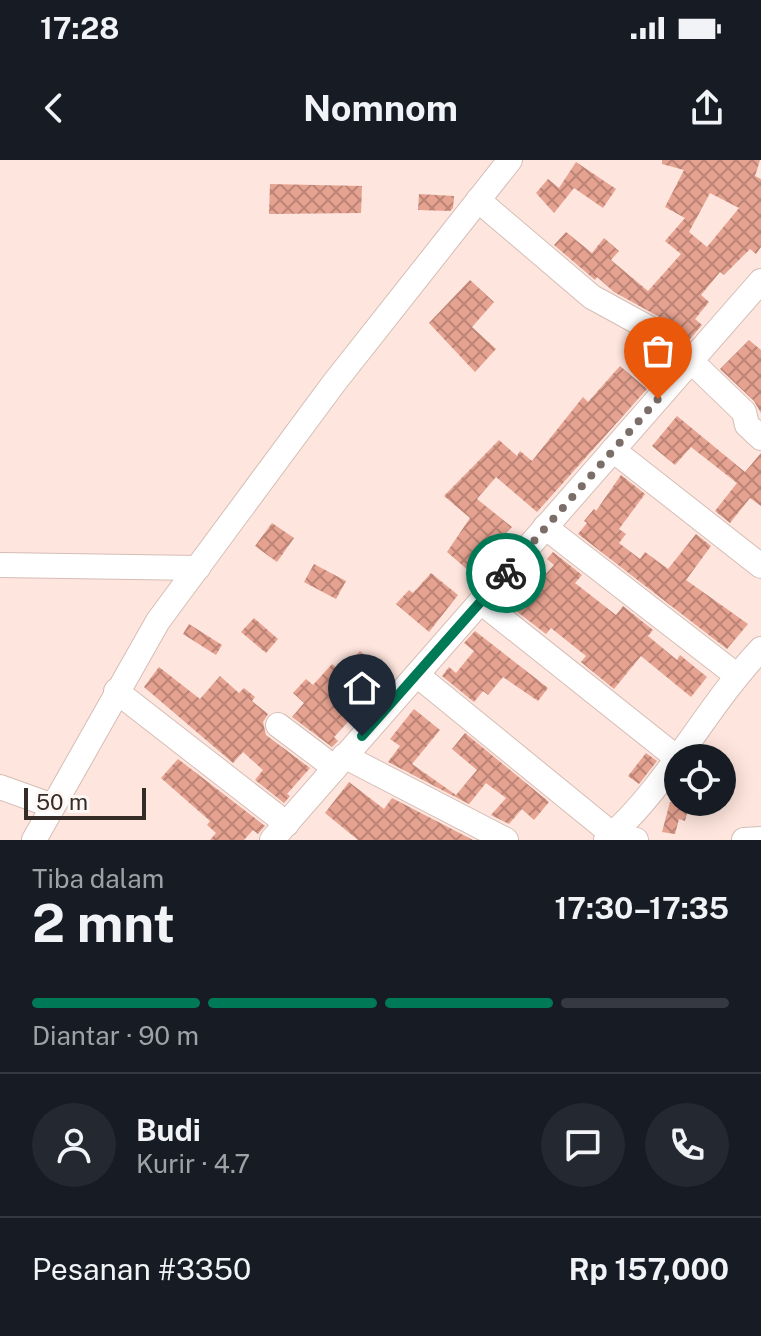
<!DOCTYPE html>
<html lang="id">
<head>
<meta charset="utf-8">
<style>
	:root { --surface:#171b24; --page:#242831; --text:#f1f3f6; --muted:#9ea1a6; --line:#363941; --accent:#007957 }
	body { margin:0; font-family:"Public Sans",sans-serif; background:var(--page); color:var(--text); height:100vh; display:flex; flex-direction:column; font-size:30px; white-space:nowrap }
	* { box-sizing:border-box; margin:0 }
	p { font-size:26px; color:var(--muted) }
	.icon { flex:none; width:44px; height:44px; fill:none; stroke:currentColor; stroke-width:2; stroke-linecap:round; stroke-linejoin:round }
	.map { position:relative; height:680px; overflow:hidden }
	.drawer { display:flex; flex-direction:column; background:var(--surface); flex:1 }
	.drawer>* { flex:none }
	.tools { position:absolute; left:664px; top:584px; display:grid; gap:16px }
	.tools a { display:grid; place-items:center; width:72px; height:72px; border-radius:50%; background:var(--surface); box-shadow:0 4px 20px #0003; font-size:40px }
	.scale { position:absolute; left:24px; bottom:20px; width:122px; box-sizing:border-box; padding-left:8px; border:4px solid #352c28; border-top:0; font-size:22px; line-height:28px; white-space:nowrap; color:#352c28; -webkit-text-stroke:6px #fdf7f6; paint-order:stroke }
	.pin { position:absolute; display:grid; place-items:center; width:68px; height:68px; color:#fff; margin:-82px -34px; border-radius:50% 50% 50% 0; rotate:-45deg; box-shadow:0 0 8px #0007 }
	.pin .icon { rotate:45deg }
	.courier { position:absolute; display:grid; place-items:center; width:80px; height:80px; margin:-40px; border:6px solid #007957; border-radius:50%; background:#fff; color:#222; box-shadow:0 2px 10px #0007 }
	.summary em { font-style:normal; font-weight:700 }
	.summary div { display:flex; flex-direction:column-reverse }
	.summary { display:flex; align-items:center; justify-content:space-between; height:136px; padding:0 32px }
	h1 { font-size:52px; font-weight:700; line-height:60px }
	.bar { display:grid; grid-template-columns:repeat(4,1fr); gap:12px 8px; align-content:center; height:96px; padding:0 32px }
	.bar i { height:10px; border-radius:6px; background:var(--line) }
	.bar .selected { background:var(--accent) }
	.bar p { grid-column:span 4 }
	.line { display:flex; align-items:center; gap:20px; padding:0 32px; border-top:2px solid var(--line) }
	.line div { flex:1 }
	.round { display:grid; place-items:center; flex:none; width:84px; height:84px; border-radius:42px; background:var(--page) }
	.status { display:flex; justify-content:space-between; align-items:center; height:56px; padding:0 40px; background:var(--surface); direction:ltr }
	.status svg { height:22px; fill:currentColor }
	header { display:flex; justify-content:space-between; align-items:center; height:104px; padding:0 32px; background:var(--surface); font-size:36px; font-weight:700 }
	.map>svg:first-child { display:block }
	.building { fill:url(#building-cross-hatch); fill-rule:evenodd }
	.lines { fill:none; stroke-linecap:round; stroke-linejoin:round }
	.minor-casing { stroke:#d5bdb5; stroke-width:26 }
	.minor { stroke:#fff; stroke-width:24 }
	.done { stroke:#7b6d67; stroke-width:8; stroke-dasharray:0 14.4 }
	.route { stroke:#007957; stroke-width:10 }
</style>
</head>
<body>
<div class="status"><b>17:28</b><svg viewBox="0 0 49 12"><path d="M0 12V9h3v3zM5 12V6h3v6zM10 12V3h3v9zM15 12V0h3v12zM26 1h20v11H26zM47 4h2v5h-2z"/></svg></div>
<header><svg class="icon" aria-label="back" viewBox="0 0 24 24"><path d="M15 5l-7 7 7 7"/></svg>Nomnom<svg class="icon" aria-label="share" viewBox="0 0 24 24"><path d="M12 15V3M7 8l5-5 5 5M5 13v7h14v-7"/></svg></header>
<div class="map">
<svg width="761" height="680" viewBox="0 0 761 680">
	<defs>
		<pattern id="building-cross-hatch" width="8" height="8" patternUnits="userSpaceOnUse" patternTransform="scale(2)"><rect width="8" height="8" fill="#e6a290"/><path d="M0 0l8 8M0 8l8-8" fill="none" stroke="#bb8476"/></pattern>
	</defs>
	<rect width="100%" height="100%" fill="#fee5dd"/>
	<g class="building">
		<path d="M662 0H760L755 16 761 19V87L756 94 750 89 724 115 720 112 701 135 709 142 695 159 702 165 690 179 674 165 614 132 597 117 595 120 554 85 566 72 592 93 604 78 619 91 611 100 648 131 681 94 665 81 685 58 665 47 684 10 662 4ZM710 33 739 48 707 87 689 72Z"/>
		<path d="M576 2 616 29 603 48 574 28 554 53 536 33 548 19 559 28Z"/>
		<path d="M270 24 362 26 361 53 269 54Z"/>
		<path d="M419 34 454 36 453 48 450 51 418 50Z"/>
		<path d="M470 120 494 142 472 167 496 189 475 212 429 163Z"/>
		<path d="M637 179 663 195 658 208 630 197Z"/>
		<path d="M749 180 761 190V253L754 241 720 209Z"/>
		<path d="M620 206 647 229 537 352 496 317 477 339 512 367 469 411 447 392 470 358 444 336 499 280 517 296 520 291 532 301 583 237 588 242Z"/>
		<path d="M677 256 745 312 761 293V346L750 338 730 363 715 351 737 323 691 287 675 305 652 286Z"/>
		<path d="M621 315 645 334 619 369 626 374 619 383 640 399 645 392 668 409 696 374 711 386 686 420 748 464 727 489 578 374 587 363 584 361 594 349 596 351Z"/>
		<path d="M272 363 294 378 277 402 255 386Z"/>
		<path d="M553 392 582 415 575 423 616 455 623 446 653 470 648 476 677 500 680 495 707 517 691 537 641 496 614 529 581 502 586 496 551 468 546 474 502 440 507 434 519 443 554 405 547 399Z"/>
		<path d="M314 404 346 421 336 439 304 422Z"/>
		<path d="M431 413 458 435 429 472 396 444 409 430 413 433Z"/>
		<path d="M254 458 278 479 266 493 241 472Z"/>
		<path d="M189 464 222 485 216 495 183 474Z"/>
		<path d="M475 471 548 528 538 541 503 517 488 535 483 531 474 542 442 516 449 507 456 513 474 491 464 483Z"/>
		<path d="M360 491 390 517 334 577 338 581 332 587 292 557 304 543 293 533 306 519 313 525 332 504 341 511Z"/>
		<path d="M159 507 200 539 220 516 239 533 244 528 255 537 252 541 268 554 263 562 266 575 310 608 287 634 290 636 284 643 255 620 263 610 243 592 233 603 144 527Z"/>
		<path d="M414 549 440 570 412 604 456 635 477 610 452 589 465 573 549 642 534 660 522 649 509 664 491 655 506 638 486 623 469 644 388 602 400 586 390 579Z"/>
		<path d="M646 593 657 601 639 624 628 616Z"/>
		<path d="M178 599 265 666 258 674 253 670 244 680H210L216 673 207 665 210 661 161 618Z"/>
		<path d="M349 622 384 649 392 638 473 680H358L325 653Z"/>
		<path d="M670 642H690L685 661 679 659 675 674 662 672Z"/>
	</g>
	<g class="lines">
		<defs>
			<g id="minor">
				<path d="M478 40 592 137 667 178 744 252 747 265 761 278"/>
				<path d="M613 290 761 406"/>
				<path d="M545 367 736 515"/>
				<path d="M0 405 198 408"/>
				<path d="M481 442 677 598"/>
				<path d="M417 515 612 674 636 680"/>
				<path d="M116 531 287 664"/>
				<path d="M278 565 335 608"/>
				<path d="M344 596 506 680"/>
				<path d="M0 627 53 646"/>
				<path d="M34 680 158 461 334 223 510 0"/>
				<path d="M272 680 761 121"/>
				<path d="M606 680C668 626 705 548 761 489"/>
				<path d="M744 680 761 679"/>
			</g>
		</defs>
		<use href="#minor" class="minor-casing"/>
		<use href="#minor" class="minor"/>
	</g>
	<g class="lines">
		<path class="done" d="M506 413 658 239"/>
		<path class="route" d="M362 576 506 413"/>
	</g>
</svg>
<div class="tools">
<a><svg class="icon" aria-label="locate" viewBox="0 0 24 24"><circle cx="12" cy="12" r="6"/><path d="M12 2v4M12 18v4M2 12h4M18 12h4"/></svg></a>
</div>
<div class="scale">50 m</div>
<div class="pin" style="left:658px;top:239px;background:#ea580c"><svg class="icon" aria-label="bag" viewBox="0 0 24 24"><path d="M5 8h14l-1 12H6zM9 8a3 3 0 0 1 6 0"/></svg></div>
<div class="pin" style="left:362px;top:576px;background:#1f2937"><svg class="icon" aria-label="home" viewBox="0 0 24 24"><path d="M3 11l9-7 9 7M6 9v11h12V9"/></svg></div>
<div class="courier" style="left:506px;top:413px"><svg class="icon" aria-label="bike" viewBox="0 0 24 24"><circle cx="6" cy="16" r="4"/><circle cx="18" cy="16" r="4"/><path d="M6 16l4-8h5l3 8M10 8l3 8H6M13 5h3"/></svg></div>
</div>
<section class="drawer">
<div class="summary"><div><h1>2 mnt</h1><p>Tiba dalam</p></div><em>17:30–17:35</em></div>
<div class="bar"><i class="selected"></i><i class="selected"></i><i class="selected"></i><i></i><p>Diantar · 90 m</p></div>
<div class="line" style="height:144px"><a class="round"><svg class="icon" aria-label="person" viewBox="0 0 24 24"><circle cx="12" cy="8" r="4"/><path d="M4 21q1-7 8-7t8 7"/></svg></a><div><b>Budi</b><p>Kurir · 4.7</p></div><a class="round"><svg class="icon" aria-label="chat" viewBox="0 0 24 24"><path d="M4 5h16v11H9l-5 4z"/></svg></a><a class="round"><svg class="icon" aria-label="phone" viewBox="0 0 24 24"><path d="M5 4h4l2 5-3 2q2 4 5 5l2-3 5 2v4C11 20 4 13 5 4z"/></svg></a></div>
<div class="line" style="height:104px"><div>Pesanan #3350</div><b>Rp 157,000</b></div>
</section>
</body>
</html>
